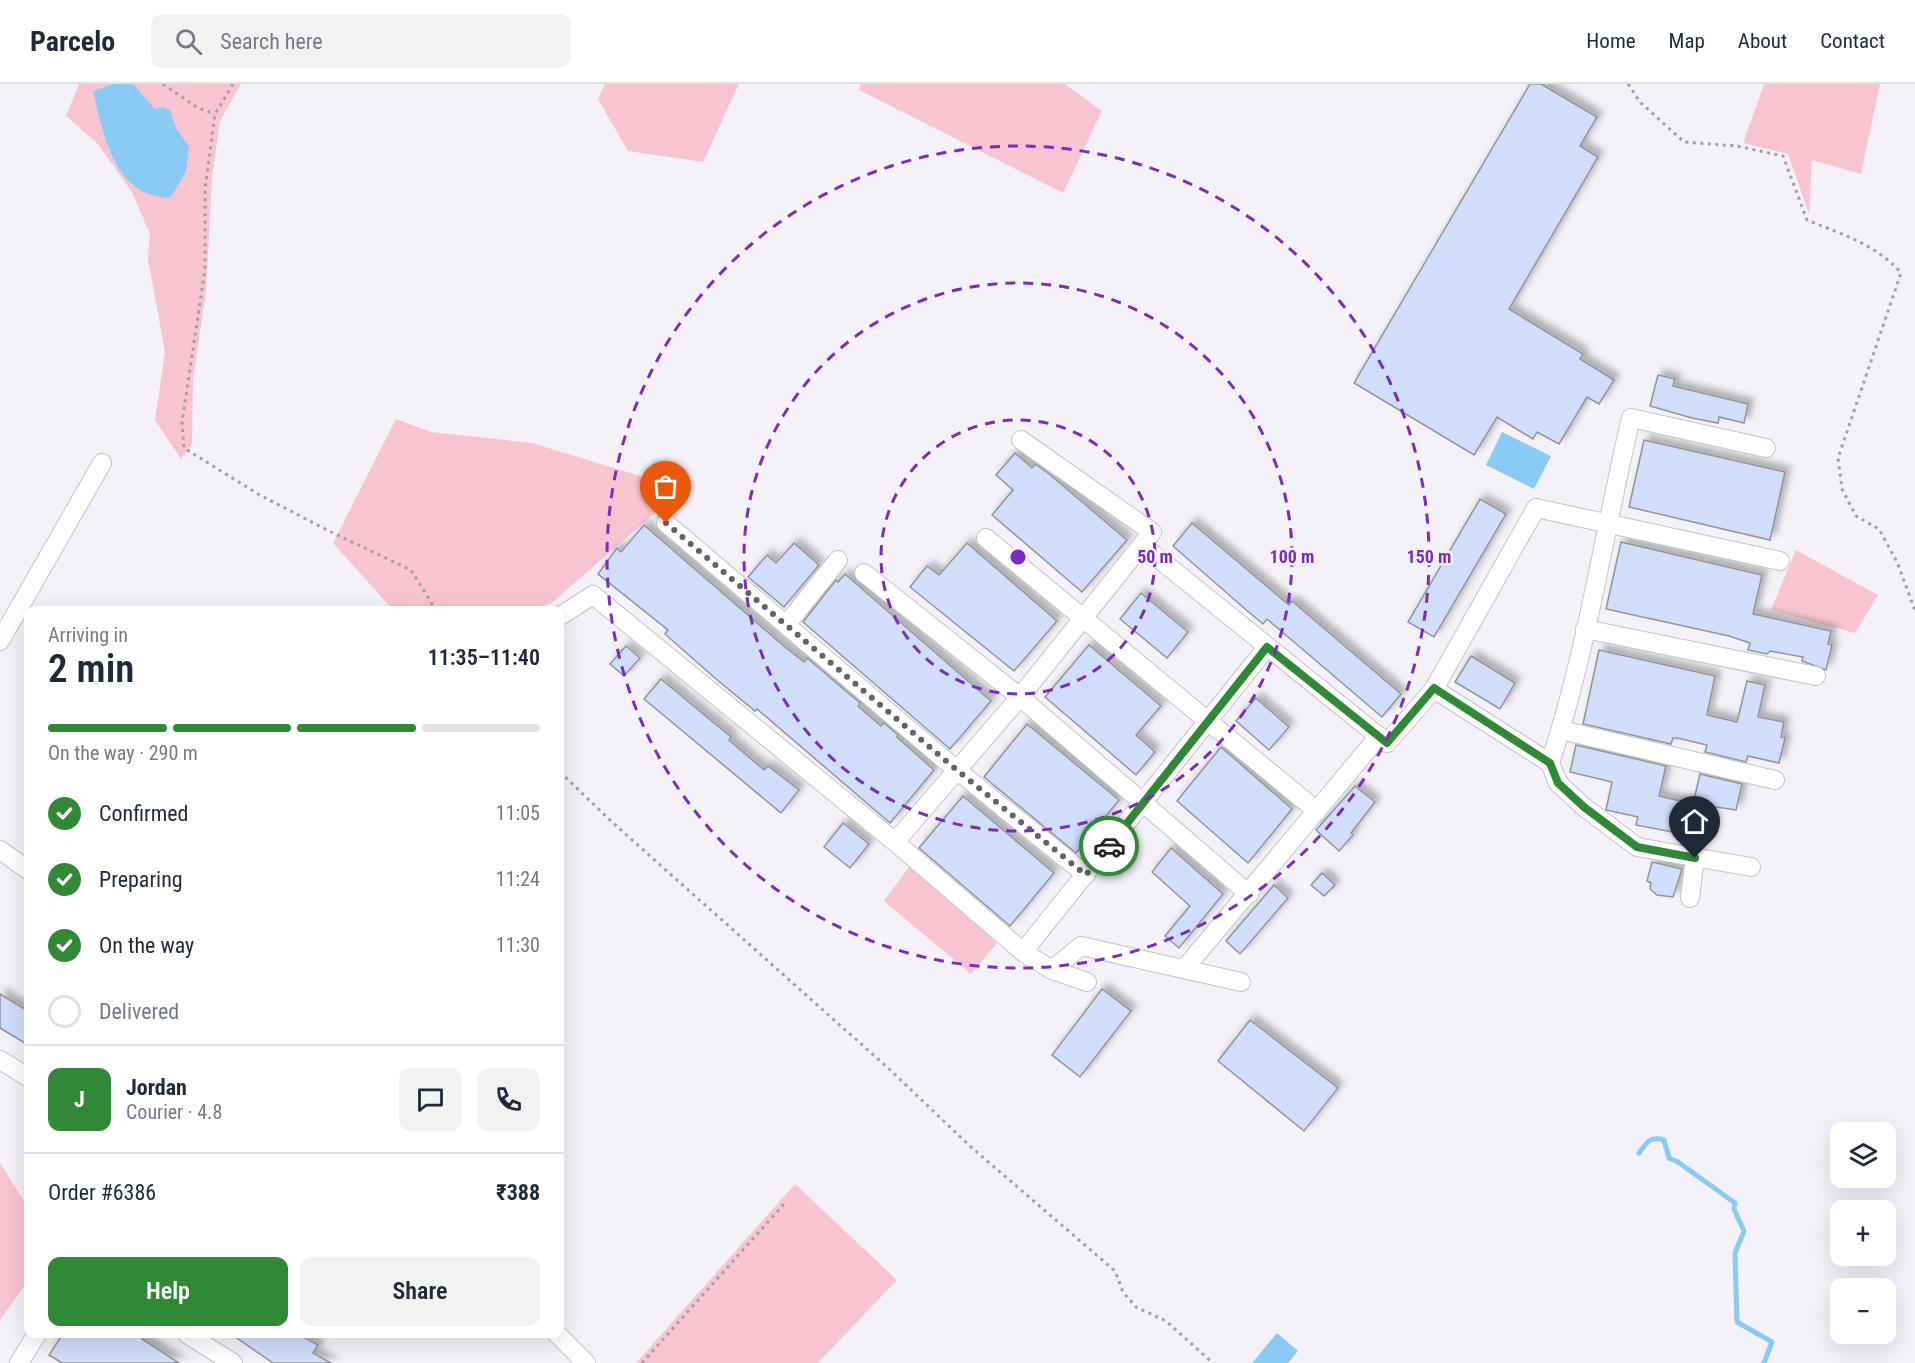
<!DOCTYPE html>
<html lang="en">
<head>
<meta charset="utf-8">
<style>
	:root { --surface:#fff; --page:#f2f2f3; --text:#1f2937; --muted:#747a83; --line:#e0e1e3; --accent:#318836 }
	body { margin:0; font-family:"Roboto Condensed",sans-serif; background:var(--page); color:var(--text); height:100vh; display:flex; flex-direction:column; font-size:22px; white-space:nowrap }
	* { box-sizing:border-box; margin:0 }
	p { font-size:20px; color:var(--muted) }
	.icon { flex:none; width:33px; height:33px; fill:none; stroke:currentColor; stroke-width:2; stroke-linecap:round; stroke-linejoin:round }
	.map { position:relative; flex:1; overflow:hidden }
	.details { position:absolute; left:24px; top:522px; width:540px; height:732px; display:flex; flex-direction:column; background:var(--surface); border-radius:12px; box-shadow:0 6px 24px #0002 }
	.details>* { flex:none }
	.buttons { position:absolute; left:1830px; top:1038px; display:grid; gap:12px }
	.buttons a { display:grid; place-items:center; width:66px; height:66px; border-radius:12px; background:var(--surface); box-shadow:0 6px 24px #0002; font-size:30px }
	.pin { position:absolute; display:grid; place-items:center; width:51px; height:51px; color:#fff; margin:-62px -26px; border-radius:50% 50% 50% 0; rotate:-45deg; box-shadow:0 0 6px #0007 }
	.pin .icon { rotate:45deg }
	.courier { position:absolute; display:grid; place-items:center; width:60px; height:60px; margin:-30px; border:4px solid #318836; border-radius:50%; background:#fff; color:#222; box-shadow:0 2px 8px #0007 }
	.headline em { font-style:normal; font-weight:600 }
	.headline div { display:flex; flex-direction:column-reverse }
	.headline { display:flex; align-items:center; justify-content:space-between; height:102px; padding:0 24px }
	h1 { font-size:39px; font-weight:600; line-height:45px }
	.bar { display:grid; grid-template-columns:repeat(4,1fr); gap:9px 6px; align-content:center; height:72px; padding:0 24px }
	.bar i { height:8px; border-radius:4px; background:var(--line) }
	.bar .on { background:var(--accent) }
	.bar p { grid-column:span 4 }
	.line { display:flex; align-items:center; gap:15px; padding:0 24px; border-top:2px solid var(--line) }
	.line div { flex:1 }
	.round { display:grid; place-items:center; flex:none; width:63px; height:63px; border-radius:12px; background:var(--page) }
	ol { padding:0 24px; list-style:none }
	li { display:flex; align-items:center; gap:18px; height:66px }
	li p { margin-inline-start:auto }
	li .icon { padding:6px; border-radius:50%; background:var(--accent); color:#fff; stroke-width:4 }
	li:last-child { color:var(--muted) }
	li i { width:33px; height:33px; border:3px solid var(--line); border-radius:50% }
	.cta { display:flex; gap:12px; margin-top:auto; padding:12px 24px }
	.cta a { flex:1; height:69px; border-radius:12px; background:var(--accent); color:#fff; font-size:24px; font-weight:600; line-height:69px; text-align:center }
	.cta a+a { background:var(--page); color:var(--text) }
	header { display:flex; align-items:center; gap:36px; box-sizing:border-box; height:84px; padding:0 30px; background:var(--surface); border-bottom:2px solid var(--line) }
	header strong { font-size:28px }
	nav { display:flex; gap:33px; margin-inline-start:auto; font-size:21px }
	.search { width:420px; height:54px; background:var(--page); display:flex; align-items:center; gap:15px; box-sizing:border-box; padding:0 21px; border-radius:12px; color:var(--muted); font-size:22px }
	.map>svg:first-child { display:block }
	.green { fill:#f8c4d2 }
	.water { fill:#8acbf5 }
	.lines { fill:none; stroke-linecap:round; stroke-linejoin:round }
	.stream { stroke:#8acbf5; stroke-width:5 }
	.building { fill:#d0ddfb; stroke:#919399; stroke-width:1.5; filter:url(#shadow) }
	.minor-casing { stroke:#c4c3c9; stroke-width:20 }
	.path { stroke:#a09ea3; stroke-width:3; stroke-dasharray:3 4.5; stroke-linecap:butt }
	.minor { stroke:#fff; stroke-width:18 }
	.done { stroke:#646266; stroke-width:6; stroke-dasharray:0 10.8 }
	.route { stroke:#318836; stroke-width:8 }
	.ring { fill:none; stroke:#7b2cbf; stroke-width:3; stroke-dasharray:10 8 }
	.centre { fill:#7b2cbf; stroke:#f4f2f8; stroke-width:3 }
	.ring-label { font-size:18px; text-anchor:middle; font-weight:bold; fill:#7b2cbf; stroke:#f4f2f8; stroke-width:5; stroke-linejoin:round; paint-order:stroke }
</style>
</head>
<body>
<header>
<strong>Parcelo</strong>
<div class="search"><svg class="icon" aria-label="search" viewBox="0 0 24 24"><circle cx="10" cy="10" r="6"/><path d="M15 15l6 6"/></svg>Search here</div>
<nav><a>Home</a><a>Map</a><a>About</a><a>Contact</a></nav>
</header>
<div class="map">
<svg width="1915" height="1279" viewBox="0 0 1915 1279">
	<defs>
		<filter id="shadow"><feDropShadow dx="5.5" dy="-5.5" stdDeviation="3" flood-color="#0004"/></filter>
	</defs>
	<rect width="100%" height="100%" fill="#f4f2f8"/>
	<g class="green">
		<path d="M79 0H241L220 37 212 94 206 208 193 296 192 359 181 375 155 336 165 268 148 175 150 150 132 108 98 60 66 32Z"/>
		<path d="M605 0H739L703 78 628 67 598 15Z"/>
		<path d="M861 0H1065L1102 27 1063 109 859 6Z"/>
		<path d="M1764 0H1880L1861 90 1812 76 1809 130 1788 70 1743 59Z"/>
		<path d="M396 335 431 348 532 359 660 398 656 408 666 419 554 517 539 526H393L333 459Z"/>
		<path d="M1796 466 1878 511 1855 549 1771 526Z"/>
		<path d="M909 783 997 859 971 890 884 817Z"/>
		<path d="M0 1079 28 1123V1197L0 1236Z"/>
		<path d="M795 1100 897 1196 818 1279H636Z"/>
	</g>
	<g class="water">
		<path d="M113 0H133L155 25 163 23 170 26 176 44 189 63 186 88 170 114C114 113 104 51 93 7Z"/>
		<path d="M1502 348 1551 372 1534 405 1486 381Z"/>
		<path d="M1277 1249 1298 1267 1288 1279H1252Z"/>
	</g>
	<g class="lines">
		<path class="stream" d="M1639 1069C1647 1058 1650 1052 1664 1056L1669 1074 1678 1078 1735 1119 1734 1125 1744 1147 1735 1169 1737 1238 1772 1258 1764 1279"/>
	</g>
	<g class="building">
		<path d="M1530 0H1541L1597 33 1580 62 1598 73 1509 225 1583 270 1580 275 1614 296 1599 320 1587 313 1559 360 1537 348 1533 355 1497 333 1474 371 1354 299Z"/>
		<path d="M1658 291 1675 295 1673 302 1748 320 1744 339 1719 333 1718 339 1692 334 1650 322Z"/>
		<path d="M1644 356 1785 388 1770 456 1629 423Z"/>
		<path d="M1015 369 1032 384 1035 380 1048 389 1127 456 1082 508 992 431 1013 406 996 391Z"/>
		<path d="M1480 415 1506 430 1434 553 1408 538Z"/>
		<path d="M1192 439 1289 521 1292 517 1401 610 1382 633 1267 535 1263 540 1244 524 1173 462Z"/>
		<path d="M644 441 785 563 804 578 807 574 860 619 858 622 881 642 884 639 898 651 897 653 934 686 890 739 757 625 755 627 716 595 665 550 668 546 598 490 617 464 621 468Z"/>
		<path d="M1621 458 1762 491 1753 530 1831 547 1828 560 1832 561 1826 586 1802 577 1803 573 1770 567 1767 570 1748 566 1750 559 1729 552 1606 525Z"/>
		<path d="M794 459 819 481 784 523 748 493 767 471 776 479Z"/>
		<path d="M967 459 1057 537 1014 587 910 503 927 482 939 491Z"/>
		<path d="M845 490 991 617 950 665 803 538 836 496 838 498Z"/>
		<path d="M1141 509 1188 548 1167 574 1120 535Z"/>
		<path d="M1089 561 1161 622 1136 651 1155 668 1136 691 1045 613Z"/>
		<path d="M626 562 640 574 624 592 610 580Z"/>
		<path d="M1599 566 1715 592 1707 631 1737 638 1747 597 1765 601 1758 633 1784 638 1781 653 1785 654 1779 679 1748 672 1746 678 1705 668 1707 661 1677 654H1673L1671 660 1583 640Z"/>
		<path d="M1471 572 1515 599 1500 625 1455 598Z"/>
		<path d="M661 595 731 653 729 656 764 686 768 682 799 706 781 729 644 615Z"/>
		<path d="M1256 614 1289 643 1269 666 1236 637Z"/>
		<path d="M1027 640 1119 716 1076 769 984 693Z"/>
		<path d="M1576 661 1666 682 1659 712 1693 720 1700 690 1742 700 1736 726 1710 722 1704 754 1636 741 1638 733 1606 726 1612 698 1570 688Z"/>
		<path d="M1221 663 1292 725 1248 779 1177 717Z"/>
		<path d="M1355 702 1375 718 1351 749 1353 751 1339 767 1316 746Z"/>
		<path d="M963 712 1054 789 1010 842 919 764Z"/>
		<path d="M843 739 869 760 850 784 824 763Z"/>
		<path d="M1171 764 1223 810 1179 864 1165 852 1190 822 1152 788Z"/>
		<path d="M1652 778 1682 785 1673 813 1657 811 1650 805 1651 799 1647 797Z"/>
		<path d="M1322 789 1335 801 1324 812 1311 801Z"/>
		<path d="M1274 801 1288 814 1240 870 1226 857Z"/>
		<path d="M1102 905 1131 927 1080 993 1052 971Z"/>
		<path d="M0 910 28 927V961L0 944Z"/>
		<path d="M1250 936 1338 1004 1304 1047 1218 977Z"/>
		<path d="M63 1250H146L142 1255 179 1279H62L49 1271Z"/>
		<path d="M231 1250H298L318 1261 313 1269 331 1279H273Z"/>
	</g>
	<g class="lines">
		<defs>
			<g id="minor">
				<path d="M666 439 958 687 1086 791"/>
				<path d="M986 454 1317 727"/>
				<path d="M1143 462 1387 659 1434 605 1536 424 1780 477"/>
				<path d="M864 489 1020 613 1249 810"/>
				<path d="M560 532 593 511 895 758 1023 868 1052 886 1087 898"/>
				<path d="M786 541 838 476"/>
				<path d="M1585 545 1816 592"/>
				<path d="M0 557 102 379"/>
				<path d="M1434 605 1550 679 1558 699 1584 723 1637 763 1751 783"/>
				<path d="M1561 646 1775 696"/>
				<path d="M1550 679C1587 567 1604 448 1631 334L1766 364"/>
				<path d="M895 758 1020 613 1152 448 1021 356"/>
				<path d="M0 766 28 786"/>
				<path d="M1690 814 1695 774"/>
				<path d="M1023 868 1267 563"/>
				<path d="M1185 884 1379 652"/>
				<path d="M1052 886 1081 862 1241 898"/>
				<path d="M0 976 28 993"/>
				<path d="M187 1250 233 1279"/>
				<path d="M557 1250 586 1279"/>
				<path d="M19 1279 37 1250"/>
			</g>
		</defs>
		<use href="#minor" class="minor-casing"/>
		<g class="path">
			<path d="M163 0 198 24 215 30"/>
			<path d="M233 0 215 30 205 105V186L182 338 184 364 258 410 331 448 411 486 436 526"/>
			<path d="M1628 0 1640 18 1684 58 1737 62 1783 72 1807 136C1841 150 1876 160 1901 189L1838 374 1842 405 1856 432 1879 445 1898 480 1915 527"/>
			<path d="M560 688 612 738 888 984 971 1063 1115 1187 1123 1208 1136 1223 1166 1237 1213 1279"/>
			<path d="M642 1279 784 1120"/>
		</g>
		<use href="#minor" class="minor"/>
	</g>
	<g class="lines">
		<path class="done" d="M666 439 958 687 1086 791 1109 762"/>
		<path class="route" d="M1109 762 1267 563 1387 659 1434 604 1550 679 1558 699 1584 723 1637 763 1695 774"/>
	</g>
	<g class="ring">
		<circle cx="1018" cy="473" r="137"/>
		<circle cx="1018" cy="473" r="274"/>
		<circle cx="1018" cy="473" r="411"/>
	</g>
	<circle cx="1018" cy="473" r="9" class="centre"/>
	<g class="ring-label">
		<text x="1155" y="479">50 m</text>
		<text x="1292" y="479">100 m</text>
		<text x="1429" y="479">150 m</text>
	</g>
</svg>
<div class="buttons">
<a><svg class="icon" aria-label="layers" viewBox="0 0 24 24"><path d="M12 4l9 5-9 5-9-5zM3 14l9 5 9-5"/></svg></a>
<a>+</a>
<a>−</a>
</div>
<div class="pin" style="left:666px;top:439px;background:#ea580c"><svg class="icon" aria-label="bag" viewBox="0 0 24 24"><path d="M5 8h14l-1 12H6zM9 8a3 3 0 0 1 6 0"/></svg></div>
<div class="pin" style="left:1695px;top:774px;background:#1f2937"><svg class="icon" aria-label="home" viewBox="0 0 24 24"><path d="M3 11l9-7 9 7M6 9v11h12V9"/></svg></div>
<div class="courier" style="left:1109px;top:762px"><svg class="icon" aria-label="car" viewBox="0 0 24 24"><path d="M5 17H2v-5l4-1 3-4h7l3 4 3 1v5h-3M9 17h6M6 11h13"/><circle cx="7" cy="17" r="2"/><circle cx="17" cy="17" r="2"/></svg></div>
<section class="details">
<div class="headline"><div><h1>2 min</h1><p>Arriving in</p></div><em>11:35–11:40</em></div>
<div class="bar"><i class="on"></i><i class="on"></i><i class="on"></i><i></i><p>On the way · 290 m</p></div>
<ol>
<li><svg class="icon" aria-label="check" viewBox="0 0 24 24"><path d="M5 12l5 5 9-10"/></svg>Confirmed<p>11:05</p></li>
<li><svg class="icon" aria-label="check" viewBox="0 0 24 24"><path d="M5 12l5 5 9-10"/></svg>Preparing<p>11:24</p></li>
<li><svg class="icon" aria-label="check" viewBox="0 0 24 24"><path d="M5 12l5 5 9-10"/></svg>On the way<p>11:30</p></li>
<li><i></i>Delivered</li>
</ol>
<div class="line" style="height:108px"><b class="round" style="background:var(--accent);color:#fff">J</b><div><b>Jordan</b><p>Courier · 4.8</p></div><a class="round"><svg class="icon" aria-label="chat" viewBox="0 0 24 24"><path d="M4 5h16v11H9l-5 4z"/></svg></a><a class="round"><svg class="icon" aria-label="phone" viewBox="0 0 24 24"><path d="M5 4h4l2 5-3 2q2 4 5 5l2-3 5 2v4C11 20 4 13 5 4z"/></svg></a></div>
<div class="line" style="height:78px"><div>Order #6386</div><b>₹388</b></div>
<div class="cta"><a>Help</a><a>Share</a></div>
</section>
</div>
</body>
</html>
